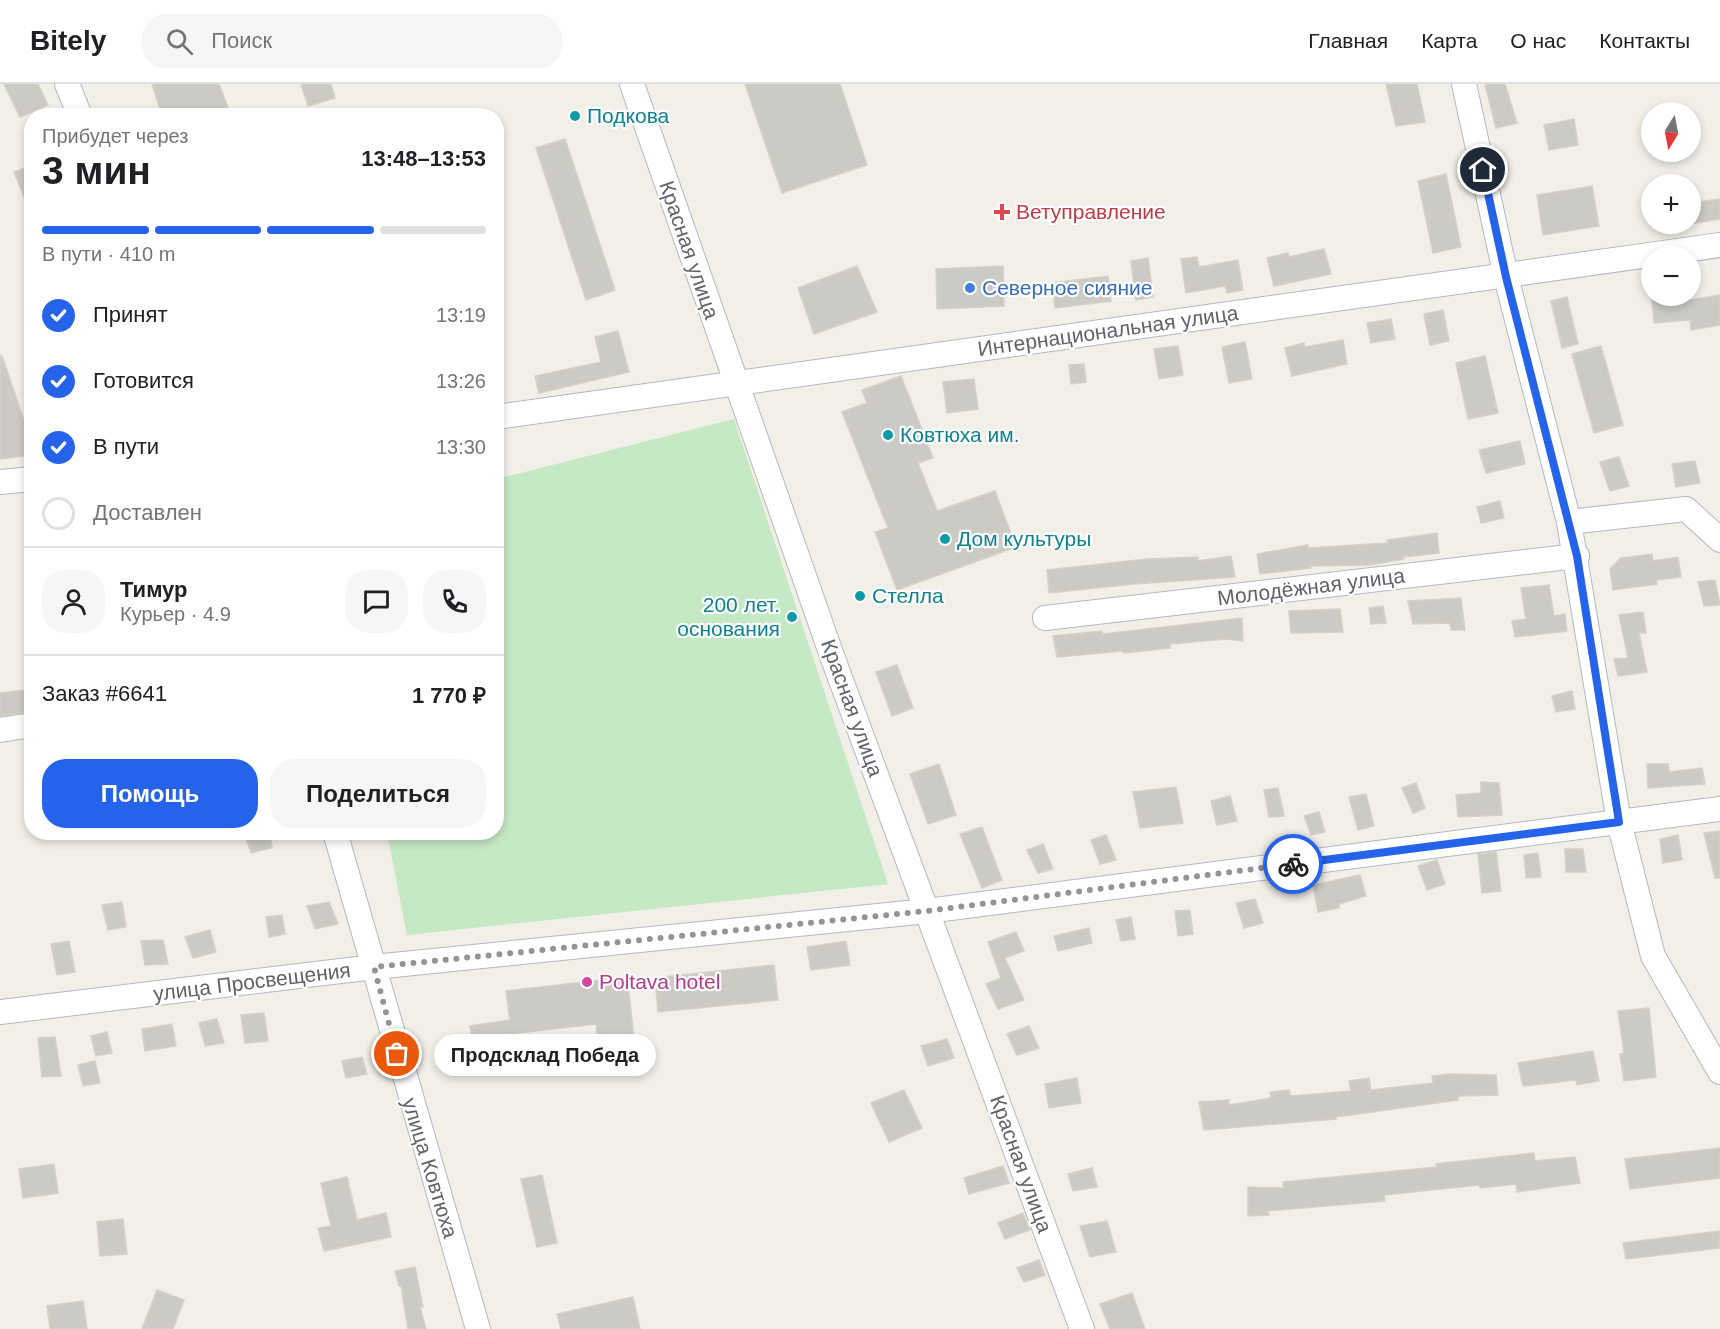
<!DOCTYPE html>
<html lang="ru">
<head>
<meta charset="utf-8">
<style>
	:root { --surface:#fff; --page:#f6f6f6; --text:#202124; --muted:#757577; --line:#e0e0e0; --accent:#2563eb }
	body { margin:0; font-family:Arial,sans-serif; background:var(--page); color:var(--text); height:100vh; display:flex; flex-direction:column; font-size:22px; white-space:nowrap }
	* { box-sizing:border-box; margin:0 }
	p { font-size:20px; color:var(--muted) }
	.icon { flex:none; width:33px; height:33px; fill:none; stroke:currentColor; stroke-width:2; stroke-linecap:round; stroke-linejoin:round }
	.map { position:relative; flex:1; overflow:hidden }
	.panel { position:absolute; left:24px; top:24px; width:480px; height:732px; display:flex; flex-direction:column; background:var(--surface); border-radius:24px; box-shadow:0 3px 9px #0003 }
	.panel>* { flex:none }
	.needle { width:39px; rotate:190deg }
	.controls { position:absolute; left:1641px; top:18px; display:grid; gap:12px }
	.controls a { display:grid; place-items:center; width:60px; height:60px; border-radius:50%; background:var(--surface); box-shadow:0 3px 9px #0003; font-size:30px }
	.pin { position:absolute; display:grid; place-items:center; width:51px; height:51px; color:#fff; margin:-26px; border:3px solid #fff; border-radius:50%; box-shadow:0 2px 6px #0007 }
	.courier { position:absolute; display:grid; place-items:center; width:60px; height:60px; margin:-30px; border:4px solid #2563eb; border-radius:50%; background:#fff; color:#222; box-shadow:0 2px 8px #0007 }
	.bubble { position:absolute; height:42px; border-radius:21px; background:var(--surface); box-shadow:0 3px 9px #0003; font-size:20px; font-weight:700; line-height:42px; text-align:center }
	.summary em { font-style:normal; font-weight:700 }
	.summary div { display:flex; flex-direction:column-reverse }
	.summary { display:flex; align-items:center; justify-content:space-between; height:102px; padding:0 18px }
	h1 { font-size:39px; font-weight:700; line-height:45px }
	.bar { display:grid; grid-template-columns:repeat(4,1fr); gap:9px 6px; align-content:center; height:72px; padding:0 18px }
	.bar i { height:8px; border-radius:4px; background:var(--line) }
	.bar .active { background:var(--accent) }
	.bar p { grid-column:span 4 }
	.line { display:flex; align-items:center; gap:15px; padding:0 18px; border-top:2px solid var(--line) }
	.line div { flex:1 }
	.round { display:grid; place-items:center; flex:none; width:63px; height:63px; border-radius:24px; background:var(--page) }
	ol { padding:0 18px; list-style:none }
	li { display:flex; align-items:center; gap:18px; height:66px }
	li p { margin-inline-start:auto }
	li .icon { padding:6px; border-radius:50%; background:var(--accent); color:#fff; stroke-width:4 }
	li:last-child { color:var(--muted) }
	li i { width:33px; height:33px; border:3px solid var(--line); border-radius:50% }
	.button { display:flex; gap:12px; margin-top:auto; padding:12px 18px }
	.button a { flex:1; height:69px; border-radius:24px; background:var(--accent); color:#fff; font-size:24px; font-weight:700; line-height:69px; text-align:center }
	.button a+a { background:var(--page); color:var(--text) }
	header { display:flex; align-items:center; gap:36px; box-sizing:border-box; height:84px; padding:0 30px; background:var(--surface); border-bottom:2px solid var(--line) }
	header strong { font-size:28px }
	nav { display:flex; gap:33px; margin-inline-start:auto; font-size:21px }
	.search { width:420px; height:54px; background:var(--page); display:flex; align-items:center; gap:15px; box-sizing:border-box; padding:0 21px; border-radius:24px; color:var(--muted); font-size:22px }
	.map>svg:first-child { display:block }
	.green { fill:#c5e8c5 }
	.building { fill:#cccac5; stroke:#d6d1c6; stroke-width:1.5 }
	.lines { fill:none; stroke-linecap:round; stroke-linejoin:round }
	.minor-casing { stroke:#b5b8bc; stroke-width:26 }
	.minor { stroke:#fff; stroke-width:24 }
	.done { stroke:#929495; stroke-width:6; stroke-dasharray:0 10.8 }
	.route { stroke:#2563eb; stroke-width:8 }
	.culture-dot { fill:#0f9aa8; stroke:#fff; stroke-width:2 }
	.health-dot { fill:#e0444e; stroke:#fff; stroke-width:2 }
	.shop-dot { fill:#3f7fe0; stroke:#fff; stroke-width:2 }
	.hotel-dot { fill:#d1479c; stroke:#fff; stroke-width:2 }
	.labels { text-anchor:middle; stroke-width:4.5; stroke-linejoin:round; paint-order:stroke }
	.culture-label { font-size:21px; fill:#0d838f; stroke:#fff; text-anchor:start }
	.health-label { font-size:21px; fill:#be3a42; stroke:#fff; text-anchor:start }
	.street-label { font-size:21px; fill:#5f6368; stroke:#fff }
	.shop-label { font-size:21px; fill:#366cbe; stroke:#fff; text-anchor:start }
	.hotel-label { font-size:21px; fill:#b23c85; stroke:#fff; text-anchor:start }
</style>
</head>
<body>
<header>
<strong>Bitely</strong>
<div class="search"><svg class="icon" aria-label="search" viewBox="0 0 24 24"><circle cx="10" cy="10" r="6"/><path d="M15 15l6 6"/></svg>Поиск</div>
<nav><a>Главная</a><a>Карта</a><a>О нас</a><a>Контакты</a></nav>
</header>
<div class="map">
<svg width="1720" height="1245" viewBox="0 0 1720 1245">
	<rect width="100%" height="100%" fill="#f1efe8"/>
	<path class="green" d="M734 335 888 800 407 851 387 749 496 748 497 395Z"/>
	<g class="building">
		<path d="M4 0H38L48 21 20 33Z"/>
		<path d="M152 0H219L231 32H162Z"/>
		<path d="M301 0H331L335 14 308 22Z"/>
		<path d="M745 0H840L867 81 782 109Z"/>
		<path d="M1386 0H1417L1425 38 1396 42Z"/>
		<path d="M1485 0H1505L1517 39 1496 44Z"/>
		<path d="M1574 35 1578 61 1549 66 1544 41Z"/>
		<path d="M565 55 615 206 586 216 536 64Z"/>
		<path d="M32 81V130L31 131 14 88Z"/>
		<path d="M1446 90 1461 163 1433 169 1418 97Z"/>
		<path d="M1592 102 1599 142 1543 151 1537 111Z"/>
		<path d="M1720 115V135L1690 140V119Z"/>
		<path d="M1324 165 1331 190 1274 202 1267 174 1288 169 1289 173Z"/>
		<path d="M1197 173 1199 183 1238 176 1243 206 1227 209 1225 202 1186 209 1181 175Z"/>
		<path d="M1148 174 1153 213 1136 216 1131 177Z"/>
		<path d="M857 182 877 228 814 250 798 204Z"/>
		<path d="M1003 182 1004 222 937 225 936 185Z"/>
		<path d="M1108 192 1111 217 1055 224 1052 199Z"/>
		<path d="M1720 211V241L1691 246 1690 236 1654 239 1652 216 1666 215V220Z"/>
		<path d="M1567 213 1578 260 1562 264 1551 217Z"/>
		<path d="M1443 226 1449 257 1430 261 1424 230Z"/>
		<path d="M1391 235 1395 255 1371 259 1367 239Z"/>
		<path d="M618 247 629 288 539 309 535 292 601 278 595 253Z"/>
		<path d="M1343 256 1347 280 1292 292 1285 264 1304 259 1305 263Z"/>
		<path d="M1245 258 1252 295 1229 299 1222 263Z"/>
		<path d="M1178 262 1183 291 1159 295 1154 265Z"/>
		<path d="M1601 262 1623 341 1594 349 1572 270Z"/>
		<path d="M0 272H2L32 360 24 372 0 375Z"/>
		<path d="M1485 272 1498 329 1468 335 1456 279Z"/>
		<path d="M1084 280 1086 298 1071 300 1069 281Z"/>
		<path d="M901 292 933 374 918 379 937 427 995 407 1016 463 897 506 875 448 888 444 842 328 867 319 862 306Z"/>
		<path d="M974 295 978 325 947 329 943 298Z"/>
		<path d="M1520 357 1525 380 1486 389 1479 366Z"/>
		<path d="M1619 373 1629 402 1610 407 1600 378Z"/>
		<path d="M1695 377 1700 399 1676 403 1672 380Z"/>
		<path d="M1500 417 1504 434 1481 439 1477 423Z"/>
		<path d="M1437 449 1439 469 1403 473 1404 475 1370 481 1310 482 1311 484 1260 490 1257 470 1308 461V464L1388 459 1387 456Z"/>
		<path d="M1652 470 1653 477 1678 473 1681 493 1656 496 1657 500 1613 506 1610 485 1621 474Z"/>
		<path d="M1231 472 1235 493 1134 500 1049 509 1047 486 1147 475 1198 473V477Z"/>
		<path d="M1715 496 1720 521 1704 522 1698 498Z"/>
		<path d="M1549 501 1554 532 1565 530 1567 547 1515 553 1512 537 1526 535 1521 504Z"/>
		<path d="M1461 514 1465 546H1451L1450 539 1413 540 1408 517Z"/>
		<path d="M1383 522 1386 539 1371 540 1369 524Z"/>
		<path d="M1340 525 1343 548 1291 549 1289 527Z"/>
		<path d="M1643 528 1646 549H1639L1647 588 1618 592 1614 575 1628 574 1619 531Z"/>
		<path d="M1242 534 1243 557 1226 555 1170 560V564L1124 569 1123 567 1057 573 1053 552 1102 547 1103 550Z"/>
		<path d="M897 581 913 624 892 632 876 588Z"/>
		<path d="M32 605V627L0 632V609Z"/>
		<path d="M1572 607 1575 625 1556 628 1552 612Z"/>
		<path d="M939 680 956 731 928 740 910 690Z"/>
		<path d="M1647 680H1668L1669 688 1702 684 1705 700 1648 704Z"/>
		<path d="M1481 698 1499 699 1502 731 1458 733 1456 711 1481 709Z"/>
		<path d="M1416 699 1425 724 1413 729 1402 704Z"/>
		<path d="M1176 703 1183 739 1140 744 1133 708Z"/>
		<path d="M1278 704 1284 732 1269 733 1264 706Z"/>
		<path d="M1366 710 1374 742 1358 746 1349 713Z"/>
		<path d="M1230 712 1237 737 1217 741 1211 717Z"/>
		<path d="M1319 728 1325 748 1311 751 1304 732Z"/>
		<path d="M982 743 1002 796 982 804 960 750Z"/>
		<path d="M1720 747V794H1715L1704 749Z"/>
		<path d="M244 748H270L272 764 251 769Z"/>
		<path d="M1106 751 1116 776 1100 780 1091 756Z"/>
		<path d="M1678 751 1682 776 1663 779 1660 755Z"/>
		<path d="M1043 760 1053 785 1038 789 1027 766Z"/>
		<path d="M1565 765H1583L1586 788H1566Z"/>
		<path d="M1496 768 1501 807 1482 809 1478 770Z"/>
		<path d="M1538 769 1541 793 1526 794 1524 771Z"/>
		<path d="M1437 776 1445 800 1427 806 1418 782Z"/>
		<path d="M1360 791 1366 812 1339 820V824L1318 828 1313 801Z"/>
		<path d="M1255 815 1263 839 1244 844 1236 819Z"/>
		<path d="M122 818 126 843 108 846 102 821Z"/>
		<path d="M329 818 338 840 315 845 307 822Z"/>
		<path d="M1190 826 1193 850 1178 852 1175 827Z"/>
		<path d="M282 831 285 850 269 853 266 833Z"/>
		<path d="M1131 833 1135 855 1121 857 1116 836Z"/>
		<path d="M1089 844 1092 859 1058 867 1054 852Z"/>
		<path d="M210 846 216 868 193 874 185 853Z"/>
		<path d="M1016 848 1024 867 1005 874 1024 916 998 925 986 900 1001 894 988 858Z"/>
		<path d="M163 856 168 880 145 881 141 857Z"/>
		<path d="M69 857 75 888 57 891 51 860Z"/>
		<path d="M846 857 850 881 811 886 807 863Z"/>
		<path d="M774 881 778 916 658 928 655 894Z"/>
		<path d="M627 893 636 971 600 975 596 940 502 951 505 971 475 975 470 942 510 936 506 907Z"/>
		<path d="M1649 924 1656 993 1624 997 1620 970 1624 969 1618 927Z"/>
		<path d="M264 929 268 957 245 959 241 931Z"/>
		<path d="M217 935 224 959 205 962 199 939Z"/>
		<path d="M172 940 176 962 145 967 142 945Z"/>
		<path d="M1029 942 1039 964 1017 971 1007 950Z"/>
		<path d="M107 948 112 969 96 972 91 952Z"/>
		<path d="M55 953 61 992 42 993 38 954Z"/>
		<path d="M947 955 954 974 928 982 921 962Z"/>
		<path d="M1593 967 1599 997 1577 1001 1576 996 1523 1002 1518 979Z"/>
		<path d="M362 973 367 990 346 994 342 977Z"/>
		<path d="M95 977 100 999 83 1002 78 981Z"/>
		<path d="M1450 990 1496 991 1498 1011 1458 1012V1016L1336 1033V1035L1204 1046 1199 1018 1229 1016V1021L1271 1014 1270 1008 1289 1006 1291 1012 1351 1007 1349 997 1369 994 1371 1006 1433 999 1432 992Z"/>
		<path d="M1077 994 1081 1019 1049 1024 1045 1000Z"/>
		<path d="M904 1006 922 1044 889 1058 871 1019Z"/>
		<path d="M1720 1064V1094L1630 1105 1625 1075Z"/>
		<path d="M1534 1069 1535 1077 1575 1073 1580 1099 1517 1108 1516 1100 1480 1104 1479 1101 1384 1111 1385 1117 1268 1127 1269 1131 1248 1132V1103L1284 1104 1283 1098 1437 1083 1436 1080 1453 1078Z"/>
		<path d="M54 1080 58 1109 23 1114 19 1085Z"/>
		<path d="M1003 1082 1009 1099 969 1110 964 1094Z"/>
		<path d="M1092 1084 1097 1103 1073 1107 1068 1090Z"/>
		<path d="M542 1091 557 1159 537 1163 521 1095Z"/>
		<path d="M347 1093 357 1136 386 1129 391 1153 324 1167 318 1144 331 1142 321 1099Z"/>
		<path d="M1023 1129 1030 1146 1005 1155 998 1139Z"/>
		<path d="M123 1135 127 1170 100 1172 97 1138Z"/>
		<path d="M1107 1137 1116 1168 1090 1173 1080 1142Z"/>
		<path d="M1720 1147V1164L1626 1175 1623 1159Z"/>
		<path d="M1039 1176 1045 1191 1024 1198 1017 1184Z"/>
		<path d="M415 1183 423 1223H420L426 1245H408L401 1202H399L395 1187Z"/>
		<path d="M157 1206 184 1216 173 1245H142Z"/>
		<path d="M1132 1209 1145 1245H1110L1100 1220Z"/>
		<path d="M633 1213 640 1245H561L557 1230Z"/>
		<path d="M83 1217 87 1245H50L47 1222Z"/>
	</g>
	<g class="lines">
		<defs>
			<g id="minor">
				<path d="M67 0 80 32"/>
				<path d="M632 0 832 572 1082 1245"/>
				<path d="M1464 0 1506 193 1569 438 1619 738 1653 872 1720 988"/>
				<path d="M496 333 1720 161"/>
				<path d="M0 398 32 395"/>
				<path d="M1569 438 1686 425 1720 456"/>
				<path d="M1045 534 1577 472"/>
				<path d="M0 646 32 641"/>
				<path d="M335 748 478 1245"/>
				<path d="M0 928 374 883 927 827 1720 725"/>
			</g>
		</defs>
		<use href="#minor" class="minor-casing"/>
		<use href="#minor" class="minor"/>
	</g>
	<g class="lines">
		<path class="done" d="M397 970 374 883 927 827 1293 780"/>
		<path class="route" d="M1293 780 1619 738 1577 472 1506 193 1483 86"/>
	</g>
	<g class="culture-dot">
		<circle cx="575" cy="32" r="6"/>
		<circle cx="888" cy="351" r="6"/>
		<circle cx="945" cy="455" r="6"/>
		<circle cx="860" cy="512" r="6"/>
		<circle cx="792" cy="533" r="6"/>
	</g>
	<path class="health-dot" d="M999 119h6v6h6v6h-6v6h-6v-6h-6v-6h6z"/>
	<circle class="shop-dot" cx="970" cy="204" r="6"/>
	<circle class="hotel-dot" cx="587" cy="898" r="6"/>
	<g class="labels">
		<g class="culture-label">
			<text x="587" y="39">Подкова</text>
			<text x="900" y="358">Ковтюха им.</text>
			<text x="957" y="462">Дом культуры</text>
			<text x="872" y="519">Стелла</text>
			<text x="780" y="528" text-anchor="end">200 лет.<tspan x="780" dy="24">основания</tspan></text>
		</g>
		<g class="health-label">
			<text x="1016" y="135">Ветуправление</text>
		</g>
		<g class="street-label">
			<text transform="translate(689 166) rotate(71)" y="7">Красная улица</text>
			<text transform="translate(1108 247) rotate(-8)" y="7">Интернациональная улица</text>
			<text transform="translate(1311 503) rotate(-7)" y="7">Молодёжная улица</text>
			<text transform="translate(852 624) rotate(70)" y="7">Красная улица</text>
			<text transform="translate(252 898) rotate(-7)" y="7">улица Просвещения</text>
			<text transform="translate(1021 1080) rotate(70)" y="7">Красная улица</text>
			<text transform="translate(430 1084) rotate(73)" y="7">улица Ковтюха</text>
		</g>
		<g class="shop-label">
			<text x="982" y="211">Северное сияние</text>
		</g>
		<g class="hotel-label">
			<text x="599" y="905">Poltava hotel</text>
		</g>
	</g>
</svg>
<div class="controls">
<a><svg class="needle" viewBox="-14 -14 28 28"><path d="M0-13l5 13h-10z" fill="#e53935"/><path d="M0 13l5-13h-10z" fill="#757577"/></svg></a>
<a>+</a>
<a>−</a>
</div>
<div class="pin" style="left:397px;top:970px;background:#ea580c"><svg class="icon" aria-label="bag" viewBox="0 0 24 24"><path d="M5 8h14l-1 12H6zM9 8a3 3 0 0 1 6 0"/></svg></div>
<div class="pin" style="left:1483px;top:86px;background:#1f2937"><svg class="icon" aria-label="home" viewBox="0 0 24 24"><path d="M3 11l9-7 9 7M6 9v11h12V9"/></svg></div>
<div class="courier" style="left:1293px;top:780px"><svg class="icon" aria-label="bike" viewBox="0 0 24 24"><circle cx="6" cy="16" r="4"/><circle cx="18" cy="16" r="4"/><path d="M6 16l4-8h5l3 8M10 8l3 8H6M13 5h3"/></svg></div>
<div class="bubble" style="left:434px;top:950px;width:222px">Продсклад Победа</div>
<section class="panel">
<div class="summary"><div><h1>3 мин</h1><p>Прибудет через</p></div><em>13:48–13:53</em></div>
<div class="bar"><i class="active"></i><i class="active"></i><i class="active"></i><i></i><p>В пути · 410 m</p></div>
<ol>
<li><svg class="icon" aria-label="check" viewBox="0 0 24 24"><path d="M5 12l5 5 9-10"/></svg>Принят<p>13:19</p></li>
<li><svg class="icon" aria-label="check" viewBox="0 0 24 24"><path d="M5 12l5 5 9-10"/></svg>Готовится<p>13:26</p></li>
<li><svg class="icon" aria-label="check" viewBox="0 0 24 24"><path d="M5 12l5 5 9-10"/></svg>В пути<p>13:30</p></li>
<li><i></i>Доставлен</li>
</ol>
<div class="line" style="height:108px"><a class="round"><svg class="icon" aria-label="person" viewBox="0 0 24 24"><circle cx="12" cy="8" r="4"/><path d="M4 21q1-7 8-7t8 7"/></svg></a><div><b>Тимур</b><p>Курьер · 4.9</p></div><a class="round"><svg class="icon" aria-label="chat" viewBox="0 0 24 24"><path d="M4 5h16v11H9l-5 4z"/></svg></a><a class="round"><svg class="icon" aria-label="phone" viewBox="0 0 24 24"><path d="M5 4h4l2 5-3 2q2 4 5 5l2-3 5 2v4C11 20 4 13 5 4z"/></svg></a></div>
<div class="line" style="height:78px"><div>Заказ #6641</div><b>1 770 ₽</b></div>
<div class="button"><a>Помощь</a><a>Поделиться</a></div>
</section>
</div>
</body>
</html>
